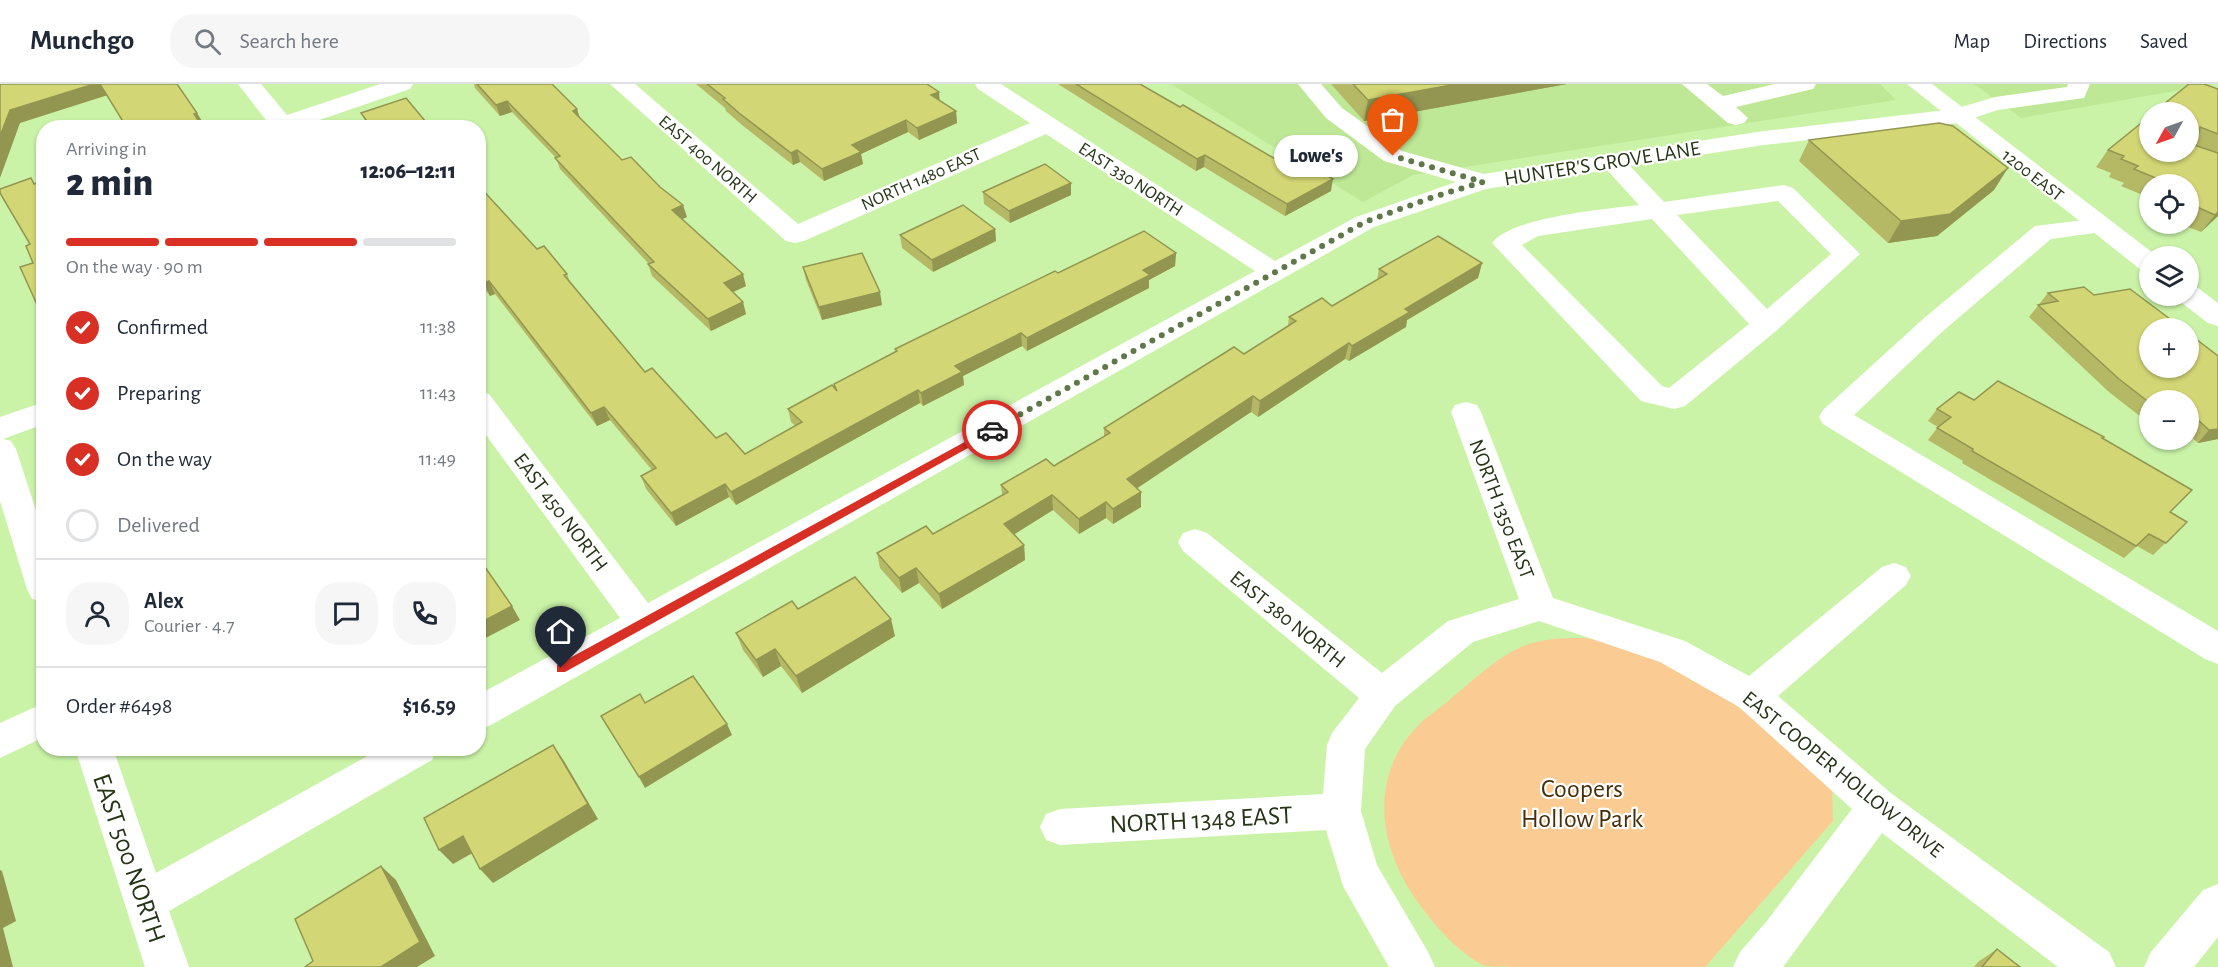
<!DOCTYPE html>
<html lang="en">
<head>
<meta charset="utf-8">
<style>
	:root { --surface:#fff; --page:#f6f6f7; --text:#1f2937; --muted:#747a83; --line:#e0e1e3; --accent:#d93025 }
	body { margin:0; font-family:"Alegreya Sans",sans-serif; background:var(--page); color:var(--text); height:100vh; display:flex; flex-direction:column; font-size:22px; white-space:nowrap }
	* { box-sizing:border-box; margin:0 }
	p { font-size:20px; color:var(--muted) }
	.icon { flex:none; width:33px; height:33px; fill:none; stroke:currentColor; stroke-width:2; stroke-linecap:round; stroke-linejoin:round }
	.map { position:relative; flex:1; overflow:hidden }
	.panel { position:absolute; left:36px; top:36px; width:450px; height:636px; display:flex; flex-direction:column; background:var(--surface); border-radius:24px; box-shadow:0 2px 4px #0004 }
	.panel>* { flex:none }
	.needle { width:39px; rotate:230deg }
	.tools { position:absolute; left:2139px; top:18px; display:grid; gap:12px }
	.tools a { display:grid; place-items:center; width:60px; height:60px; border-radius:50%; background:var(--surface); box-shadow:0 2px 4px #0004; font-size:30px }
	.pin { position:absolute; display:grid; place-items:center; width:51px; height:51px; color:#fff; margin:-62px -26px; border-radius:50% 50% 50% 0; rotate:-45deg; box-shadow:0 0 6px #0007 }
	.pin .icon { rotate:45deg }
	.courier { position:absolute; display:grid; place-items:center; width:60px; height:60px; margin:-30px; border:4px solid #d93025; border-radius:50%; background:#fff; color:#222; box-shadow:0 2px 8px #0007 }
	.bubble { position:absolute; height:42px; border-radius:21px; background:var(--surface); box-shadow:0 2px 4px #0004; font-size:20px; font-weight:800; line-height:42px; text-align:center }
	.overview em { font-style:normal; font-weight:800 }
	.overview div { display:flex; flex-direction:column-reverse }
	.overview { display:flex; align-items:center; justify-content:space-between; height:102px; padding:0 30px }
	h1 { font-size:39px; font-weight:800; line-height:45px }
	.bar { display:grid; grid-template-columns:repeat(4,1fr); gap:9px 6px; align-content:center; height:72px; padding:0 30px }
	.bar i { height:8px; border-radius:4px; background:var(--line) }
	.bar .active { background:var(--accent) }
	.bar p { grid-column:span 4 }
	.line { display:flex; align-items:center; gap:15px; padding:0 30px; border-top:2px solid var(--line) }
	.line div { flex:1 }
	.round { display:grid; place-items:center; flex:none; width:63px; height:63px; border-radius:24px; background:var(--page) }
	ol { padding:0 30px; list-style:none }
	li { display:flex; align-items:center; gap:18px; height:66px }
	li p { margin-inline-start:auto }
	li .icon { padding:6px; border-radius:50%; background:var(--accent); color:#fff; stroke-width:4 }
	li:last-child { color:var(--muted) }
	li i { width:33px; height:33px; border:3px solid var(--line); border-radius:50% }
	header { display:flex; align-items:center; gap:36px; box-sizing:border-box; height:84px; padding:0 30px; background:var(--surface); border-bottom:2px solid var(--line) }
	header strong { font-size:28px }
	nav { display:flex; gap:33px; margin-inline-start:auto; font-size:21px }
	.search { width:420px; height:54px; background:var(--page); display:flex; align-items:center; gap:15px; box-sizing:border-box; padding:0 21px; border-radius:24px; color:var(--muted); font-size:22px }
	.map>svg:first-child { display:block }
	.built { fill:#bee896 }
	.green { fill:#facb93 }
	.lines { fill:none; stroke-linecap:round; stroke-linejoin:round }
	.minor { fill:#fff; fill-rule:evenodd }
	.major { fill:#fff; fill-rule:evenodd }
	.wall { fill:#b5b864 }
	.shaded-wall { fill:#939651 }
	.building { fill:#d2d674; stroke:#939651; stroke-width:1.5 }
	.route { fill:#d93025 }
	.done { stroke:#5f7849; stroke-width:6; stroke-dasharray:0 10.8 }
	.labels { text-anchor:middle; stroke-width:4.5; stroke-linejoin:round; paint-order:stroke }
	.far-street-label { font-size:18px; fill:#253516; stroke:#fff }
	.street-label { font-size:21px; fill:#253516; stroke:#fff }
	.near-park-label { font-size:26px; fill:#472e0b; stroke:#fff }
	.near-street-label { font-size:26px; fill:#253516; stroke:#fff }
</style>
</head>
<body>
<header>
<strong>Munchgo</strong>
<div class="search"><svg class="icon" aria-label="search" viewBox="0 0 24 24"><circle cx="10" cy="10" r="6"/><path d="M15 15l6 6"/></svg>Search here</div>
<nav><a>Map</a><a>Directions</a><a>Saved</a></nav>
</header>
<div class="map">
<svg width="2218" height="883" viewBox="0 0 2218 883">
	<rect width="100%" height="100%" fill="#caf3a7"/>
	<g class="built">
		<path d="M1171 0H1880L1896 16 1413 91 1363 118Z"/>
		<path d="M1974 0H2215L2021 34Z"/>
	</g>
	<path class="green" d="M1584 554C1681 563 1751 634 1824 693L1832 707 1833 737 1705 883C1649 883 1592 883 1536 883 1524 883 1497 883 1486 882 1461 872 1436 843 1420 821 1381 770 1367 698 1414 646 1425 633 1442 623 1455 611 1483 589 1510 560 1547 556 1559 554 1572 554 1584 554Z"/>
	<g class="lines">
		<g class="minor">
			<path d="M238 0H261L287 31 380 0H413L410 5 296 44H272Z"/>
			<path d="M610 0H635L798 140 1030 39 978 5 975 0H1001L1275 177 1356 133 1456 98 1384 77 1326 34 1298 0H1321L1342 24 1402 67 1484 90 1764 47 1955 25 1995 13 2067 3 2068 0H2090L2084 14 1998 26 1958 39 1764 61 1630 82 1664 118 1784 101 1793 104 1860 170 1776 247 1685 322 1674 325 1641 317 1492 159C1510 133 1607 125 1639 121L1607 86 1486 105 1374 143 491 641 478 646V611L620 534 478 340V307L489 310 648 519 1255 187 1046 50 804 157 795 159 786 157ZM1778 117 1831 170 1767 225 1677 131ZM1652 135 1749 240 1669 304 1662 302 1522 161 1538 152Z"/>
			<path d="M1682 0H1707L1723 12 1775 0H1816L1813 5 1736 23 1748 34 1744 39 1736 41 1728 39Z"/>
			<path d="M2100 134 2109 137 2113 142 2109 147 2051 155 1943 247 1854 331 2218 547V580L2205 575 1823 340 1819 333 1823 326 1923 235 2035 142Z"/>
			<path d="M44 318V340L3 355 11 357 16 365 44 451V518L32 515 27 505 0 417V333Z"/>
			<path d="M1466 318 1477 321 1481 328 1553 514 1685 557 1749 592 1882 483 1894 479 1906 483 1911 492 1906 501 1778 612 1892 710 2109 868 2116 883H2058L1882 749 1783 883H1733L1740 868 1766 838 1852 725 1739 623 1660 578 1539 537 1473 558 1395 622 1365 665 1361 727 1377 781 1428 868 1435 883H1389L1343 802 1326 746 1060 761 1046 756 1040 743 1046 730 1060 725 1323 710 1327 661 1332 649 1359 614 1183 467 1178 458 1183 449 1195 445 1207 449 1382 589 1448 537 1519 515 1451 328 1455 321Z"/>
			<path d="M44 619V653L0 674V639Z"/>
			<path d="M75 664H113L156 789 382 664H437L432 676 169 827 189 883H145Z"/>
			<path d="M2218 800V853L2194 883H2144L2151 868 2203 806Z"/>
		</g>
		<g class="major">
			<path d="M1907 0H1932L2157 172H2150V188L2141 186Z"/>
			<path d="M2188 201 2198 204 2218 219V242L2208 239 2178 216 2175 212H2188Z"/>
		</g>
	</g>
	<g class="wall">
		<path d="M474 0H552L580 34 622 76 687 133 682 135 746 202 733 208 746 230 711 247 652 192 648 180H649L560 85 556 74 512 28 500 32 475 4Z"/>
		<path d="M696 0H927L940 17 956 27 957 39 919 56 908 48 861 70 863 80 824 97 800 78 793 81 742 41 726 27 725 24Z"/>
		<path d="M1058 0H1140L1331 107 1285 132 1204 83 1196 87Z"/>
		<path d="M1331 0H1567L1364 37Z"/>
		<path d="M2218 5V132L2201 148 2181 140H2188V100H2150V114L2121 102 2124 99 2109 93 2111 89 2096 83 2108 66 2188 68V28Z"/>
		<path d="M361 29 431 44H369Z"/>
		<path d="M1809 56 1994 106 1937 152 1888 159 1799 77Z"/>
		<path d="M1071 99V111L1010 139 984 120 983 108Z"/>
		<path d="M478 101 537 165 567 190 570 198 645 288 716 354 745 370 796 342 791 338 788 325 836 305 834 300 896 268 895 265 1058 189 1176 169 1175 182 1149 196V204L1027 267 1022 262 963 292 964 301 923 322 920 319 736 421 729 413 676 442 646 405 641 392 652 386 610 336 597 342 495 210 490 212 478 197Z"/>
		<path d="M995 145 996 157 933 188 902 164 900 151Z"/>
		<path d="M1482 179 1478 194 1407 236 1406 243 1349 277 1345 275 1258 333 1251 328 1137 404 1141 423 1113 440 1106 434 1079 450 1053 426 1014 450 1024 461 1025 476 942 525 919 499 902 509 880 484 877 469 933 450 1002 411 1001 401 1054 382 1104 353V344L1244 270 1288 242 1289 233 1332 222 1377 196 1379 185Z"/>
		<path d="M803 183 882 221 822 236 806 196Z"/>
		<path d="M2048 209 2094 211 2218 272V355L2198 359 2188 350V316H2150V340L2109 308 2029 233Z"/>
		<path d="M1974 316 2103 354 2170 428 2187 438 2153 471 2137 462 2124 474 1962 379 1963 377 1928 356 1938 343 1928 337 1937 325Z"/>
		<path d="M798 525 895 552 802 609 781 582 763 593 743 566 736 549Z"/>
		<path d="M1997 865 2020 883H1974L1978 878Z"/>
	</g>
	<g class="shaded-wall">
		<path d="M94 0H100L108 11 20 39 0 94V52L10 26Z"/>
		<path d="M1457 0H1567L1364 37 1368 16Z"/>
		<path d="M939 8 940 20 931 11Z"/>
		<path d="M507 17 512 28 500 32 496 21Z"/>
		<path d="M577 25 581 37 573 27Z"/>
		<path d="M956 27 957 39 919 56 917 44Z"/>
		<path d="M197 29 205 42 202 43 194 30Z"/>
		<path d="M906 36 908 48 861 70 863 80 824 97 822 85 852 61Z"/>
		<path d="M797 66 800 78 793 81 791 69Z"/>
		<path d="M1205 71 1204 83 1196 87 1197 75Z"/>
		<path d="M2008 84 1994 106 1937 152 1888 159 1901 137Z"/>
		<path d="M1333 95 1331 107 1285 132 1287 120Z"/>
		<path d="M1071 99V111L1010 139 1009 127Z"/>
		<path d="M683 121 687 133 676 138 672 126Z"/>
		<path d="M2218 128V132L2201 148 2215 131Z"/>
		<path d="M995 145 996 157 933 188 932 176Z"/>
		<path d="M1176 169 1175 182 1149 196V204L1027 267V254L1143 186Z"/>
		<path d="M1482 179 1478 194 1407 236 1406 243 1349 277 1352 262 1405 225Z"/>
		<path d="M743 190 746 202 727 211 724 199Z"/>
		<path d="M489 197 495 210 490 212 484 199Z"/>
		<path d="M880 208 882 221 822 236 819 223Z"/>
		<path d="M743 218 746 230 711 247 708 235Z"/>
		<path d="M1021 249 1022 262 963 292 964 301 923 322 921 309 955 282Z"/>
		<path d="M1349 259 1345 275 1258 333 1260 317Z"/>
		<path d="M918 306 920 319 736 421 731 408Z"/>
		<path d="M1253 312 1251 328 1127 411V395Z"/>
		<path d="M604 323 610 336 597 342 591 329Z"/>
		<path d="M2198 336 2188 346V338Z"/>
		<path d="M2218 345V355L2198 359 2209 346Z"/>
		<path d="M725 400 729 413 676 442 671 429Z"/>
		<path d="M1141 408V423L1113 440V425Z"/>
		<path d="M1052 411 1053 426 1005 456 1004 440Z"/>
		<path d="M1106 418V434L1079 450V435Z"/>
		<path d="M1024 461 1025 476 942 525 939 510Z"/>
		<path d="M916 484 919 499 902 509 899 494Z"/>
		<path d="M512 522 520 536 478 558V540Z"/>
		<path d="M891 535 895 552 802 609 796 592Z"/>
		<path d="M775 565 781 582 763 593 756 576Z"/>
		<path d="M727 640 732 651 645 704 639 693Z"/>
		<path d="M553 661 564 677 598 735 493 799 480 785Z"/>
		<path d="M240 664H256L246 670Z"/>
		<path d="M463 752 476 767 453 780 439 766Z"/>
		<path d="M381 782 396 796 435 872 417 883H381Z"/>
		<path d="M0 786 2 787 16 837 3 844 13 883H0Z"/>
	</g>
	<g class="building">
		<path d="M0 0H94L10 26 0 52Z"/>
		<path d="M100 0H177L197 29 194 30 203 44H127Z"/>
		<path d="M477 0H552L577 25 573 27 622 76 631 73 660 103 683 121 672 126 743 190 724 199 743 218 708 235 648 180 654 178 555 74 560 72 507 17 496 21Z"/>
		<path d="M707 0H927L939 8 931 11 956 27 917 44 906 36 852 61 861 68 822 85 797 66 791 69 739 29 723 15 725 14Z"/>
		<path d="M1076 0H1140L1180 23 1183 21 1282 79 1294 73 1333 95 1287 120 1205 71 1197 75Z"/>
		<path d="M1353 0H1457L1368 16Z"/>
		<path d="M2189 0H2204L2218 5V50L2200 43 2199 49H2188V28H2154Z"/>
		<path d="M406 14 431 44H372L361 29Z"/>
		<path d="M2150 32V68H2188V59L2218 69V128L2215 131 2188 119V100H2166L2168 99 2134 85 2138 82 2121 75 2124 72 2108 66Z"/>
		<path d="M1939 39 1953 42 2008 84 1950 130 1901 137 1809 56Z"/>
		<path d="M1045 80 1071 99 1009 127 983 108Z"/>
		<path d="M31 94 34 100 44 96V236L20 183 33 179 26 162 30 160 0 109V105Z"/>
		<path d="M478 101 537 165 544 162 567 190 564 191 645 288 652 284 716 354 726 349 745 370 802 338 788 325 832 301 837 307 834 300 897 267 895 265 1055 187 1058 189 1144 147 1176 169 1143 186 1150 191 1027 254 1021 249 955 282 962 288 921 309 918 306 731 408 725 400 671 429 641 392 656 384 604 323 591 329 489 197 484 199 478 192Z"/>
		<path d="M963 121 995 145 932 176 900 151Z"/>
		<path d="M1438 152 1482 179 1405 225 1410 228 1352 262 1349 259 1260 317 1253 312 1127 395 1141 408 1113 425 1106 418 1079 435 1052 411 1004 440 1024 461 939 510 916 484 899 494 877 469 926 442 933 450 1008 408 1001 401 1046 375 1054 382 1057 380 1110 349 1104 344 1234 263 1244 270 1296 237 1289 233 1322 214 1332 222 1387 190 1379 185Z"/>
		<path d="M862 169 880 208 819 223 803 183Z"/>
		<path d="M2084 203 2094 211 2130 205 2182 244H2150V284H2188V249L2218 272V345L2209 346 2198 336 2188 338V316H2150V319L2119 295 2038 221 2058 217 2048 209Z"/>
		<path d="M1998 297 2104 353 2102 354 2192 406 2170 428 2187 438 2166 459 2149 450 2136 462 1972 367 1973 365 1937 344 1951 333 1937 325 1959 308 1974 316Z"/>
		<path d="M478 473 512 522 478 540Z"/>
		<path d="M855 493 891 535 796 592 775 565 756 576 736 549 792 517 798 525Z"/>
		<path d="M693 592 727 640 639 693 601 632 640 610 645 619Z"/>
		<path d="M553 661 588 720 480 785 463 752 439 766 424 734Z"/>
		<path d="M381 782 420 858 381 883H305L313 877 295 835Z"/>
		<path d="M1997 865 2020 883H1982Z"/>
	</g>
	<path class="route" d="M992 343 996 346 995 349 565 588H557V581Z"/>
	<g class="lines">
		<path class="done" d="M992 346 1365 138 1433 113 1483 98 1393 72"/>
	</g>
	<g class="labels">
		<g class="far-street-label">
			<text transform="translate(708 75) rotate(41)" y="6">EAST 400 NORTH</text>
			<text transform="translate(2033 91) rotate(38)" y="6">1200 EAST</text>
			<text transform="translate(921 95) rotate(-24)" y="6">NORTH 1480 EAST</text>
			<text transform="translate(1131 95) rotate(33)" y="6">EAST 330 NORTH</text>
		</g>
		<g class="street-label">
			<text transform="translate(1602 79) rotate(-9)" y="7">HUNTER'S GROVE LANE</text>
			<text transform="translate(1502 425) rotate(69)" y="7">NORTH 1350 EAST</text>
			<text transform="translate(561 428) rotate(53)" y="7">EAST 450 NORTH</text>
			<text transform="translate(1288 535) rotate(39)" y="7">EAST 380 NORTH</text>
			<text transform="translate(1843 690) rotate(39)" y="7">EAST COOPER HOLLOW DRIVE</text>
		</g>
		<g class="near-park-label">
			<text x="1582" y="713">Coopers<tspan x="1582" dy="30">Hollow Park</tspan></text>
		</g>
		<g class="near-street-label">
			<text transform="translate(1201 735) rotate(-3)" y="9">NORTH 1348 EAST</text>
			<text transform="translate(130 774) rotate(71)" y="9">EAST 500 NORTH</text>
		</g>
	</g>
</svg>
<div class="tools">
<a><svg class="needle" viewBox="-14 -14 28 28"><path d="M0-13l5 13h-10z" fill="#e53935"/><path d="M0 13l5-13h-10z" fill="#747a83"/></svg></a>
<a><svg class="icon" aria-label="locate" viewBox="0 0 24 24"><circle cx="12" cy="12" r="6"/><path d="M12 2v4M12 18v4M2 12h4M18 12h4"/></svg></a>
<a><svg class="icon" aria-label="layers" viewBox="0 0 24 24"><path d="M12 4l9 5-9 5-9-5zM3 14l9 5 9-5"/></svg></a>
<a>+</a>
<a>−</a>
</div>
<div class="pin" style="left:1393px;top:72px;background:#ea580c"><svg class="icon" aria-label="bag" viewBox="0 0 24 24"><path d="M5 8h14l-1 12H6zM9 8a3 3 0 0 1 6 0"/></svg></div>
<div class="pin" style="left:561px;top:584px;background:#1f2937"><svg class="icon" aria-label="home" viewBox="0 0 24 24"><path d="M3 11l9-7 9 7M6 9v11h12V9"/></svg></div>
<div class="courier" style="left:992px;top:346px"><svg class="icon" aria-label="car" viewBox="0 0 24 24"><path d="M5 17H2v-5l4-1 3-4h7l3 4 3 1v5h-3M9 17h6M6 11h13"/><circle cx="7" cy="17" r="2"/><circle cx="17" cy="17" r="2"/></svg></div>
<div class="bubble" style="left:1274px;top:51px;width:84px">Lowe's</div>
<section class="panel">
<div class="overview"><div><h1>2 min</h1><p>Arriving in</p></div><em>12:06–12:11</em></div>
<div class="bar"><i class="active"></i><i class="active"></i><i class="active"></i><i></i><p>On the way · 90 m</p></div>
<ol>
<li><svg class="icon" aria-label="check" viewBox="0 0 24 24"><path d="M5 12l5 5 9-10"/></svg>Confirmed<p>11:38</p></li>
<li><svg class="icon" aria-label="check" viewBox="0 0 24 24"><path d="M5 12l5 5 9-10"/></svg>Preparing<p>11:43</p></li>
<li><svg class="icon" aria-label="check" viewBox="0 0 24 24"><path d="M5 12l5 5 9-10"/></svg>On the way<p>11:49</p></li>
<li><i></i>Delivered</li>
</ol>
<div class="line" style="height:108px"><a class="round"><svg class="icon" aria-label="person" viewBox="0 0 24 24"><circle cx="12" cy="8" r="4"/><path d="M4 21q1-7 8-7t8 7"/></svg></a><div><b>Alex</b><p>Courier · 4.7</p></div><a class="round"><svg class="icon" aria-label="chat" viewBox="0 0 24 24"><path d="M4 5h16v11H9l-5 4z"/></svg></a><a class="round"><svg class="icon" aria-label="phone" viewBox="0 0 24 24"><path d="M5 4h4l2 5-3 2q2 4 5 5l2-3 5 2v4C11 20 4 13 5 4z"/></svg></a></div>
<div class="line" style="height:78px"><div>Order #6498</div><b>$16.59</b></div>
</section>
</div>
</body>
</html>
